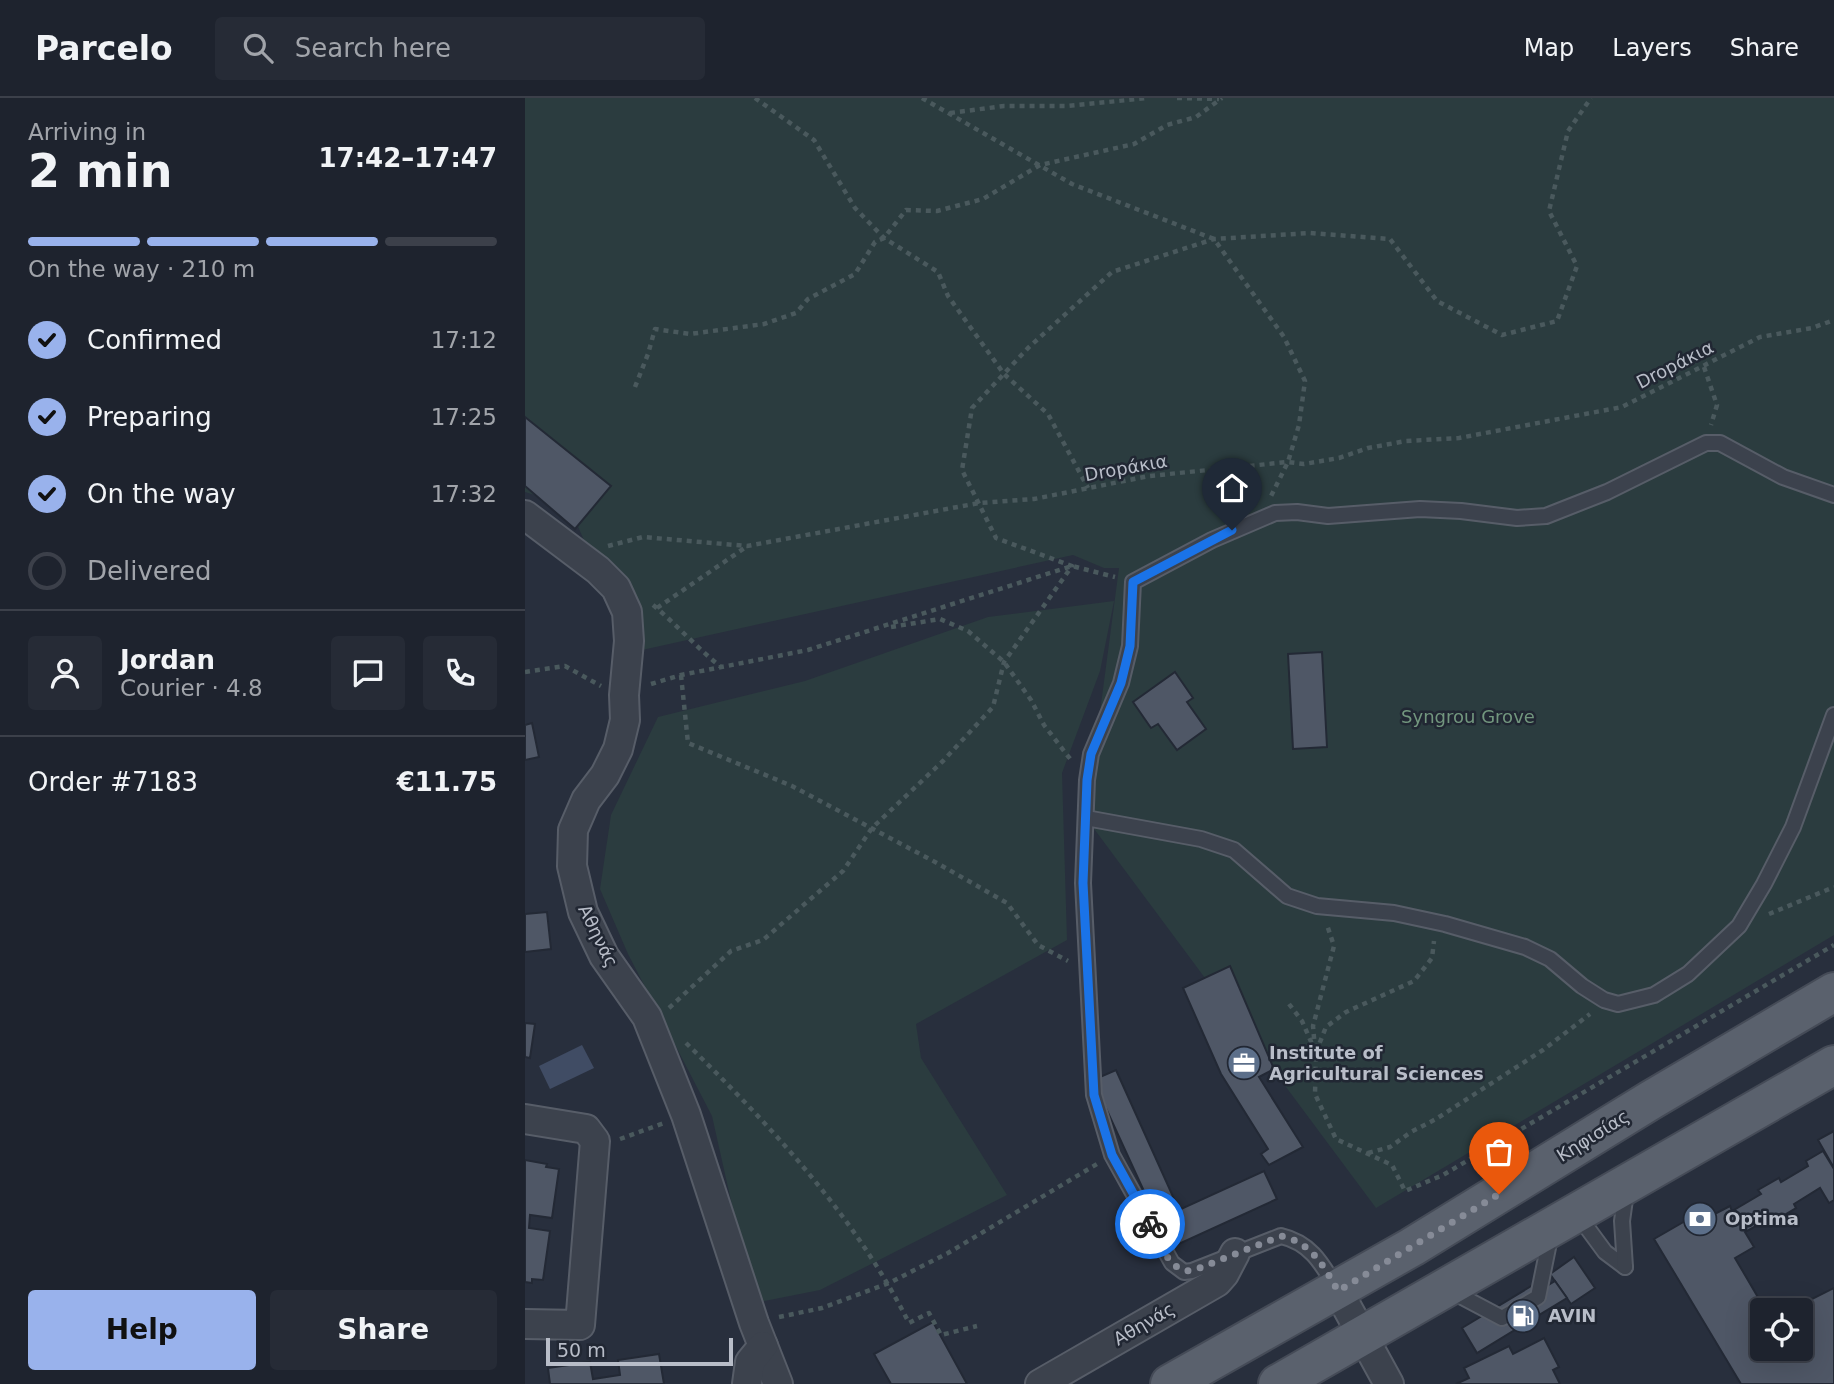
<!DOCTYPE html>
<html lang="en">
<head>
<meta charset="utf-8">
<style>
	:root { --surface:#1e232e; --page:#262b36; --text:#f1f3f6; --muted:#a1a4aa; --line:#3c404a; --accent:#99b2ec }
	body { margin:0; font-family:"DejaVu Sans",sans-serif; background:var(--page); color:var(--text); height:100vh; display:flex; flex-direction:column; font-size:26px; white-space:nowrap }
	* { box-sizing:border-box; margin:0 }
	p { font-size:23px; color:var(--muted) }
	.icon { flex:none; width:38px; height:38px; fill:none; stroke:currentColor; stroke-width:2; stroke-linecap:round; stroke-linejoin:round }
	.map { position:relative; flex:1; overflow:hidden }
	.sheet { display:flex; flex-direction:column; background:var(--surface); width:525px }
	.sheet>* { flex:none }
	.fabs { position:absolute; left:1225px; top:1200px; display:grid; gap:14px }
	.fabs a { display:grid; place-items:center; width:63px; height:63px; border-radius:7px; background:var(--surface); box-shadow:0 7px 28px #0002,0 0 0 2px var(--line); font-size:35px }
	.scale { position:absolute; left:21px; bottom:18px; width:187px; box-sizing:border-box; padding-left:7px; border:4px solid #b8bdc8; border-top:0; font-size:19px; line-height:24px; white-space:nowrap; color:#b8bdc8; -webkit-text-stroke:5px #212733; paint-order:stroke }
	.pin { position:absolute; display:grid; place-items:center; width:60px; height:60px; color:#fff; margin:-72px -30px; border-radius:50% 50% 50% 0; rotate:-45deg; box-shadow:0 0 7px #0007 }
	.pin .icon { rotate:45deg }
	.courier { position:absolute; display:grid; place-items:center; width:70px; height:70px; margin:-35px; border:5px solid #1a73e8; border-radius:50%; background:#fff; color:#222; box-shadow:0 2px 9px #0007 }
	.summary em { font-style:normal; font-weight:800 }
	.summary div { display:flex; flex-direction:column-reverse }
	.summary { display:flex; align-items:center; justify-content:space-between; height:119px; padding:0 28px }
	h1 { font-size:46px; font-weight:800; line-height:52px }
	.bar { display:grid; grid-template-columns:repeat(4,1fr); gap:10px 7px; align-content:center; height:84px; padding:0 28px }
	.bar i { height:9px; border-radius:5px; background:var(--line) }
	.bar .on { background:var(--accent) }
	.bar p { grid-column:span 4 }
	.line { display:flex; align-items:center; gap:18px; padding:0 28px; border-top:2px solid var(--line) }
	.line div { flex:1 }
	.round { display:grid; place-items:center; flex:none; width:74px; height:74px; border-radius:7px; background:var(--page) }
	ol { padding:0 28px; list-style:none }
	li { display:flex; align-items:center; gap:21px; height:77px }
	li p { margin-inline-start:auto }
	li .icon { padding:7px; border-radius:50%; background:var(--accent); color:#111; stroke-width:4 }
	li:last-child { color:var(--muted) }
	li i { width:38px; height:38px; border:4px solid var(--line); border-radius:50% }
	.primary-button { display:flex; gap:14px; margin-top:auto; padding:14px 28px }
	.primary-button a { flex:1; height:80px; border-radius:7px; background:var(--accent); color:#111; font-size:28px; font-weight:800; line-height:80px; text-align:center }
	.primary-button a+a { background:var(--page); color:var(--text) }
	header { display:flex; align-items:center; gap:42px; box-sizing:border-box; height:98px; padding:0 35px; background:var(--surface); border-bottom:2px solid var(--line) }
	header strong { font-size:33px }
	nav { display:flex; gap:38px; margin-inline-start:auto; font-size:24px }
	.search { width:490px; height:63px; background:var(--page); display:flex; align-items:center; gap:18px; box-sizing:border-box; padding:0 24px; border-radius:7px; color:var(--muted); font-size:26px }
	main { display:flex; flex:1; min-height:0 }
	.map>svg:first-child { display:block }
	.green { fill:#2b3c3f }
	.water { fill:#404c64 }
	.building { fill:#4f5766; stroke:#232935; stroke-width:2 }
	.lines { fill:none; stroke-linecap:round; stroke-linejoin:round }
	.lane-casing { stroke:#575d68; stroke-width:18 }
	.street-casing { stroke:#575d68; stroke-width:32 }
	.primary-casing { stroke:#454b57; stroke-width:42 }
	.path { stroke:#4a595d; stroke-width:4.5; stroke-dasharray:5 5; stroke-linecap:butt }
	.lane { stroke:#3c424d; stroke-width:14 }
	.street { stroke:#3c424d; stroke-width:28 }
	.primary { stroke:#5a616d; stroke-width:38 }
	.done { stroke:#868b97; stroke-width:7; stroke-dasharray:0 12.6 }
	.route { stroke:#1a73e8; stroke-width:9 }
	.labels { text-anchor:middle; stroke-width:5; stroke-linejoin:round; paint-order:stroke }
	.street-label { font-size:18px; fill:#b8bdc8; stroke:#212733 }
	.park-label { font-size:18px; fill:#72967e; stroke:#212733 }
	.poi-label { font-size:18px; font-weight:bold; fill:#b8bdc8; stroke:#212733; text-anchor:start }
</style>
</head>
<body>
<header>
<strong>Parcelo</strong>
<div class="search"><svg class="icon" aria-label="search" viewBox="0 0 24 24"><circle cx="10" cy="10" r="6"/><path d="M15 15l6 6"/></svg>Search here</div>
<nav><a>Map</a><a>Layers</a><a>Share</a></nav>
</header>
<main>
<section class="sheet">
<div class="summary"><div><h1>2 min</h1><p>Arriving in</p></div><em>17:42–17:47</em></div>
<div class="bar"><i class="on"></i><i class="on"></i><i class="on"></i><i></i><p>On the way · 210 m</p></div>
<ol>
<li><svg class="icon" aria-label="check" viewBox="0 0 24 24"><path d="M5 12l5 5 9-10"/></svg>Confirmed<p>17:12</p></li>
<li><svg class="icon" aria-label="check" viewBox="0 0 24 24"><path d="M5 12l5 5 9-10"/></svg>Preparing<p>17:25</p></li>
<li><svg class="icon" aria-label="check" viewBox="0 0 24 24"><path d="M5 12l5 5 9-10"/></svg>On the way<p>17:32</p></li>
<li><i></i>Delivered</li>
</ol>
<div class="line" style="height:126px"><a class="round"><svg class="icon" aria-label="person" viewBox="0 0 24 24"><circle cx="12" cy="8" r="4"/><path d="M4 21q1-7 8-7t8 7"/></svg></a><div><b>Jordan</b><p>Courier · 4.8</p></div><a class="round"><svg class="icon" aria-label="chat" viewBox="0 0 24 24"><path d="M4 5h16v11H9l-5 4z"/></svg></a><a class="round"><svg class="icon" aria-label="phone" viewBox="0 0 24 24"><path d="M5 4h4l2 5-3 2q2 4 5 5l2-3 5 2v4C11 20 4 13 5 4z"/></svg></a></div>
<div class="line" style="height:91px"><div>Order #7183</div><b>€11.75</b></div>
<div class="primary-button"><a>Help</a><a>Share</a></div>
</section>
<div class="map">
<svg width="1309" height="1286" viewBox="0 0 1309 1286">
	<rect width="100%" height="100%" fill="#282f3d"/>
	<g class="green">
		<path d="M0 0H1309V837L851 1110 561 720 594 470H579L548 457 108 554 44 408 0 394Z"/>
		<path d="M589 503 575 573 537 675 542 842 391 926 396 960 482 1097 295 1192 229 1205 187 1018 103 856 75 791 86 717 133 619 280 583 463 519Z"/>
	</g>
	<path class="water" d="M57 947 69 970 25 991 14 968Z"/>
	<g class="building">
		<path d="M0 319 86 388 50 431 0 388Z"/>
		<path d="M797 554 802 649 768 651 763 556Z"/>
		<path d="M650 574 668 600 662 604 681 631 652 652 633 626 626 630 608 604Z"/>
		<path d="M7 625 14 659 0 662V627Z"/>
		<path d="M22 814 26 851 0 854V816Z"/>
		<path d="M705 868 749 971 734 979 778 1049 744 1067 736 1056 743 1051 696 976 658 890Z"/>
		<path d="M0 925 10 926 5 960 0 959Z"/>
		<path d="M591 972 654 1112 739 1073 752 1101 645 1150 568 982Z"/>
		<path d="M1309 1033V1070L1293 1042Z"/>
		<path d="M1298 1053 1309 1071V1102L1304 1105 1295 1090 1269 1106 1271 1110 1251 1122 1249 1118 1220 1134 1229 1149 1210 1160 1241 1213H1237V1251H1276V1213H1252L1281 1204 1309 1190V1286H1216L1129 1141 1181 1111 1186 1118 1205 1108 1207 1113 1236 1096 1233 1092 1254 1080 1256 1084 1283 1068 1281 1063Z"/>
		<path d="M0 1062 22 1066 21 1069 34 1071 27 1120 5 1117 4 1130 25 1133 18 1182 7 1181V1185L0 1184Z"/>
		<path d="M1049 1159 1070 1190 1046 1206 1025 1176Z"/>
		<path d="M1030 1183 1042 1200 952 1255 937 1230 1008 1187 1012 1194Z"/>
		<path d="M408 1224 442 1286H366L349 1256Z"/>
		<path d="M1019 1240 1034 1269 1028 1272 1035 1286H931L944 1280 939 1270 984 1248 988 1256Z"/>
		<path d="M134 1256 139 1286H25L23 1270 65 1264 68 1281 95 1277 93 1262Z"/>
	</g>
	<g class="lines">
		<defs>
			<g id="lane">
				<path d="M561 720 676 741 709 752 762 798 792 808 869 815 920 826 1000 849 1025 861 1057 888 1079 902 1093 906 1129 897 1163 876 1214 828 1239 786 1268 729 1309 617"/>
				<path d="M1052 1116 1080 1154 1100 1169"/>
				<path d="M1100 1169 1097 1123 1101 1094"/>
				<path d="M812 1191C797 1166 786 1145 756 1138L667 1173 659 1174 647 1165 587 1057 569 997 558 785 562 682 566 656 596 585 605 548 608 484 687 442 750 415 772 414 803 418 895 411 936 413 992 420 1021 418 1082 394 1181 345H1195L1258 379 1309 397"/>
				<path d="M926 1193 977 1220 1013 1199 1026 1135"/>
			</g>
			<g id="street">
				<path d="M0 417 73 472 91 490 102 514 104 543 99 597 100 622 93 651 80 677 61 702 48 732 47 768 58 814 79 858 122 919 161 1017 229 1225 253 1286"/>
				<path d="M0 1021 61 1031 70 1043 55 1227 0 1226"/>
				<path d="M813 1193 864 1286"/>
				<path d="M222 1286 225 1264 238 1248"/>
				<path d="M515 1286 692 1184 699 1176 710 1155"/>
			</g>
			<g id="primary">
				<path d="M645 1286 887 1149 1126 1002 1309 894"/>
				<path d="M753 1286 1309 967"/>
			</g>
		</defs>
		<use href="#lane" class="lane-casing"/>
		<use href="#street" class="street-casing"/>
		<use href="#primary" class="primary-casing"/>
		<g class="path">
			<path d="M230 0 289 42 330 110 359 140 413 174 423 198 479 276 523 316 563 390"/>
			<path d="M397 0 547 86 689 141 759 239 780 283 774 327 763 364 746 398"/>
			<path d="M652 0 694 1"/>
			<path d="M425 15 479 8H543L623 0"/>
			<path d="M1179 269 1192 307 1186 327"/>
			<path d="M110 289 123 256 130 231 165 236 239 226 271 215 283 201 330 176 350 144 359 140 381 112 412 113 458 101 515 67 609 46 642 27 671 19 697 0"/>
			<path d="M83 448 118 439 222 448 454 405 509 401 624 378 763 364 779 366 814 360 843 350 881 343 934 340 1097 309 1235 239 1287 230 1309 222"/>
			<path d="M128 507C152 527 172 550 196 569"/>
			<path d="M132 510 221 449"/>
			<path d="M366 529 415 521 443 533 479 564 506 602 519 627 546 662"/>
			<path d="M0 574 40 568 76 588"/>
			<path d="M156 577 163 645 267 688 412 765 482 805 513 847 543 863"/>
			<path d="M126 586 156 577 283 552 547 468 590 479"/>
			<path d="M1244 816 1309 789"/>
			<path d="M764 906 777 923 791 955 790 996 811 1041 867 1067 880 1093 918 1077 1309 847"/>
			<path d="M144 910 206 853 238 842 318 773 347 730 418 663 468 609 479 564 547 468 471 440 437 372 447 310 503 250 587 174 689 141 785 135 865 141 912 203 977 237 1032 223 1052 168 1024 113 1043 33 1066 0"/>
			<path d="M161 945C246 1028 330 1118 384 1225L404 1215 416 1237 452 1228"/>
			<path d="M790 951 788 928 809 848 802 827"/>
			<path d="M791 954 801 929 821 914 889 883 907 860 909 843"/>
			<path d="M95 1041 139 1025"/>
			<path d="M843 1055 865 1049 886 1034 911 1021 1018 952 1065 916"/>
			<path d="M254 1219 297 1210 364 1185 423 1155 572 1066"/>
		</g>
		<use href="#lane" class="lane"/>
		<use href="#street" class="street"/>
		<use href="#primary" class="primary"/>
	</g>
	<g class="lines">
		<path class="done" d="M625 1126C635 1144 643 1174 667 1173L756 1138C787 1145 798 1167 813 1193L974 1096"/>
		<path class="route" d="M625 1126 587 1057 569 997 558 785 562 682 566 656 596 585 605 548 608 484 707 432"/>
	</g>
	<defs>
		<symbol id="office-disc" viewBox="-11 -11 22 22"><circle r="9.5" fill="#5c6f8a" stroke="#212733"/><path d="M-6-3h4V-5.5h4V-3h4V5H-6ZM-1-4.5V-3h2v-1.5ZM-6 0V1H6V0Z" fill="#fff"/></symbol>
		<symbol id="bank-disc" viewBox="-11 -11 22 22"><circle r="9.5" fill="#5c6f8a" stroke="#212733"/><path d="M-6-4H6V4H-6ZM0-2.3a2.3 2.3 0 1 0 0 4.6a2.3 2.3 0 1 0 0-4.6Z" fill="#fff"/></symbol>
		<symbol id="fuel-disc" viewBox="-11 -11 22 22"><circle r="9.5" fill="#5c6f8a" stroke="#212733"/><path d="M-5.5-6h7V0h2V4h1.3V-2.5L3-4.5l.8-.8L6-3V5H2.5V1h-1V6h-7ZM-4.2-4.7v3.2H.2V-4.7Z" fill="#fff"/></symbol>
	</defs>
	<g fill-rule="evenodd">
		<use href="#office-disc" x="700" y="946" width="38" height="38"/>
		<use href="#bank-disc" x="1156" y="1102" width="38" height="38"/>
		<use href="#fuel-disc" x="979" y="1199" width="38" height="38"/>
	</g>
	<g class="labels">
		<g class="street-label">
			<text transform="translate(1150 267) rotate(-27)" y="6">Dropάκια</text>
			<text transform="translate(601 370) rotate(-10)" y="6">Dropάκια</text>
			<text transform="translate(73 838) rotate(64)" y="6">Αθηνάς</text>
			<text transform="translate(1068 1038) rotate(-32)" y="6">Κηφισίας</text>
			<text transform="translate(619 1226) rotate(-30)" y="6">Αθηνάς</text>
		</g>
		<g class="park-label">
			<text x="943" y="625">Syngrou Grove</text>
		</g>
		<g class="poi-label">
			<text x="744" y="961">Institute of<tspan x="744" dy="21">Agricultural Sciences</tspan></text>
			<text x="1200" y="1127">Optima</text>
			<text x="1023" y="1224">AVIN</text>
		</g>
	</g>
</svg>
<div class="fabs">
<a><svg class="icon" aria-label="locate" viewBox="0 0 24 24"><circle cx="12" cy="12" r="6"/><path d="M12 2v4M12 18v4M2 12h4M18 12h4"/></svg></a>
</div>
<div class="scale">50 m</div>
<div class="pin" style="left:974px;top:1096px;background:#ea580c"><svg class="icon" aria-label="bag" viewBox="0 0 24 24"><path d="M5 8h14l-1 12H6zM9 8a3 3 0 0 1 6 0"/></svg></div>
<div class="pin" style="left:707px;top:432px;background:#1f2937"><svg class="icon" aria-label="home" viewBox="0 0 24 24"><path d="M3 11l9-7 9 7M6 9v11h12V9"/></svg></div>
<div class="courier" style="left:625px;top:1126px"><svg class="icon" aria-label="bike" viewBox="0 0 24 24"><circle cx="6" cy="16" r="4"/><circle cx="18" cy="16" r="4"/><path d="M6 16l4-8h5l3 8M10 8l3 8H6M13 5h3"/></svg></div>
</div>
</main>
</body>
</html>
